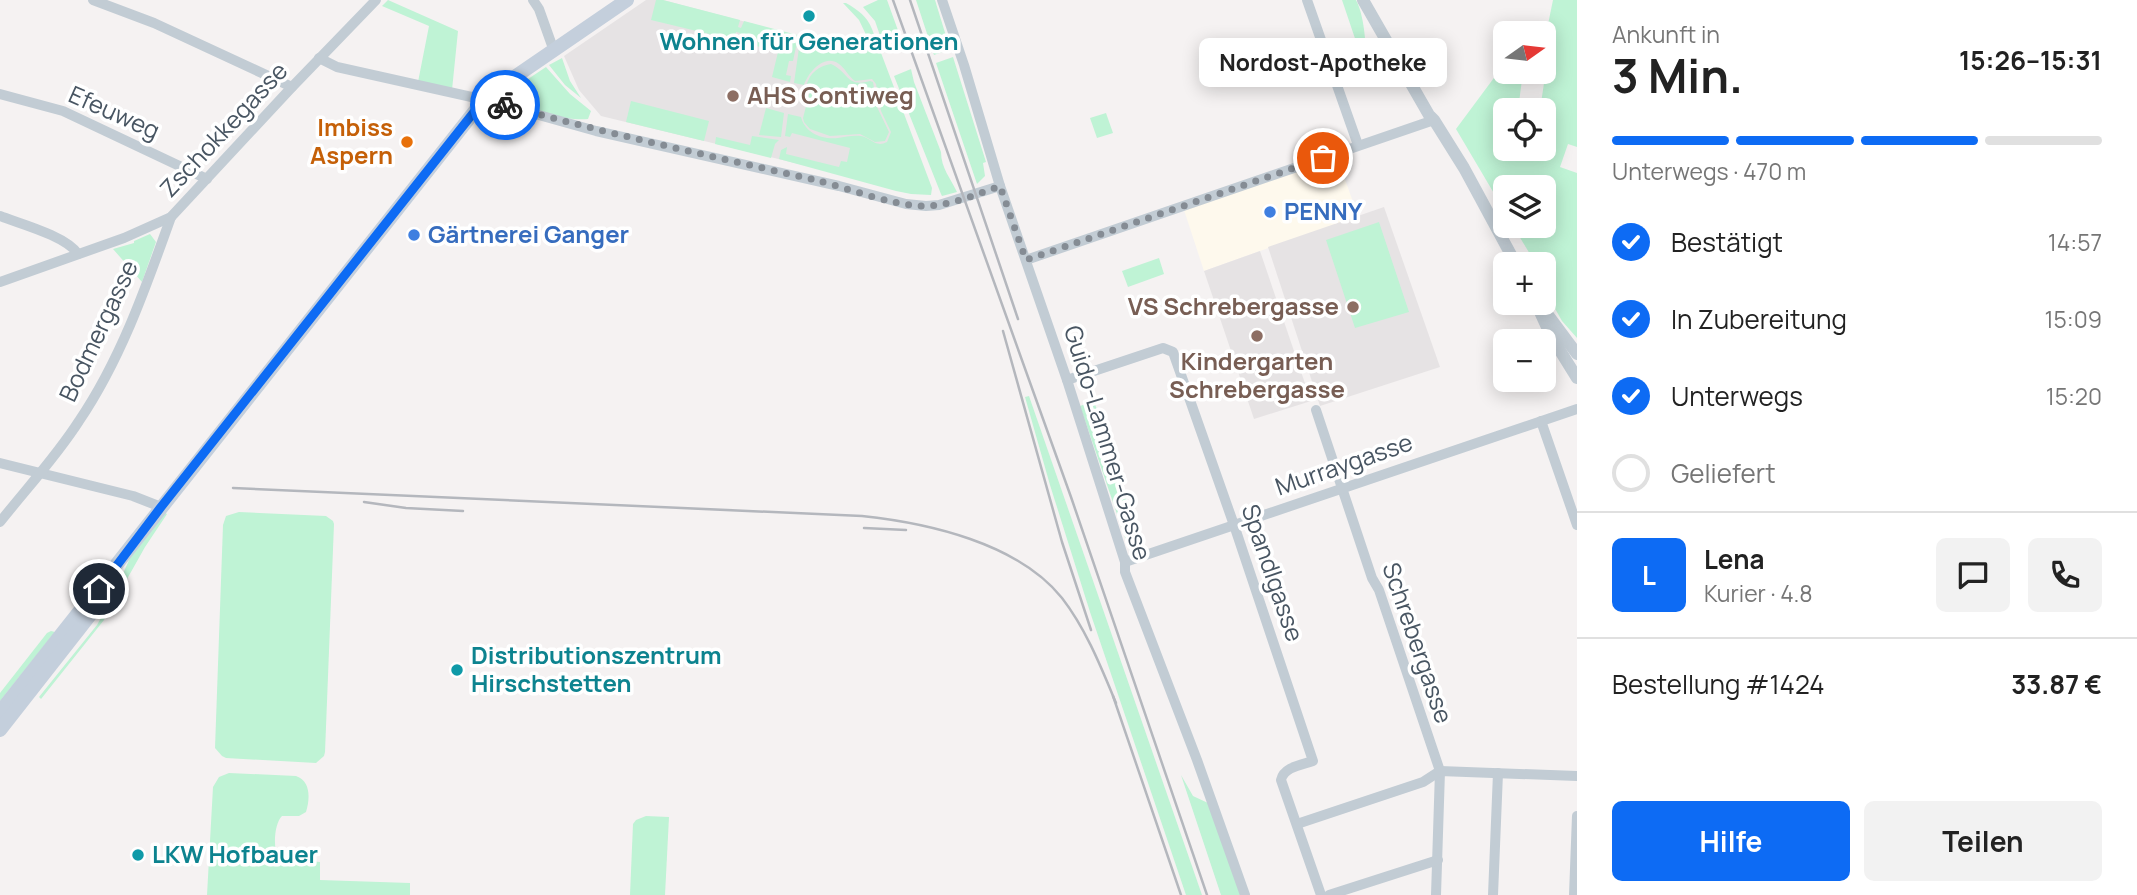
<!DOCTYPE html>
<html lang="de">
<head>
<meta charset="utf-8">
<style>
	:root { --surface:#fff; --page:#f2f2f2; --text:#222; --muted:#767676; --line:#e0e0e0; --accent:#0d6bf4 }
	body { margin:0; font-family:Manrope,sans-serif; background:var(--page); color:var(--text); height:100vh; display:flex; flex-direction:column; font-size:26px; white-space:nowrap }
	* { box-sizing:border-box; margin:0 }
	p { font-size:23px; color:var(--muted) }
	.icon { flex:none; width:38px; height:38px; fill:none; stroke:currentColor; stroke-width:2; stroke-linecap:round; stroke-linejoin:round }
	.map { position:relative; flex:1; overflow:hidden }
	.panel { display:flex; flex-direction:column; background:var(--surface); width:560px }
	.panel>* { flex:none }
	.needle { width:46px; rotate:76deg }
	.tools { position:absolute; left:1493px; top:21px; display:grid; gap:14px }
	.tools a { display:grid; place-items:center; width:63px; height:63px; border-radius:10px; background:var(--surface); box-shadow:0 4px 18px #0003; font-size:35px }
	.pin { position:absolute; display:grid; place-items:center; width:60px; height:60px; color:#fff; margin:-30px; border:4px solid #fff; border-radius:50%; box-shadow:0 2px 7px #0007 }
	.courier { position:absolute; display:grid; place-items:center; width:70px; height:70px; margin:-35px; border:5px solid #0d6bf4; border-radius:50%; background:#fff; color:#222; box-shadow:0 2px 9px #0007 }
	.bubble { position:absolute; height:49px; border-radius:10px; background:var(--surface); box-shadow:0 4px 18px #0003; font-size:23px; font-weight:700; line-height:49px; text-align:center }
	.overview em { font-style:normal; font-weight:700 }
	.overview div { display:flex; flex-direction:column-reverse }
	.overview { display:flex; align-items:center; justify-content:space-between; height:119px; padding:0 35px }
	h1 { font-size:46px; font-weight:700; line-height:52px }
	.bar { display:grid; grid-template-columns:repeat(4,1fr); gap:10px 7px; align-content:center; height:84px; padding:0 35px }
	.bar i { height:9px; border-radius:5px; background:var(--line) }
	.bar .on { background:var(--accent) }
	.bar p { grid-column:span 4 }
	.line { display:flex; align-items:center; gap:18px; padding:0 35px; border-top:2px solid var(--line) }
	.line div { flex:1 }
	.round { display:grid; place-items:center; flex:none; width:74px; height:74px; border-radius:10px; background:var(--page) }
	ol { padding:0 35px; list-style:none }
	li { display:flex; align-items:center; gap:21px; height:77px }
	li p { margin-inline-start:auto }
	li .icon { padding:7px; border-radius:50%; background:var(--accent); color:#fff; stroke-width:4 }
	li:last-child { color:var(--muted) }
	li i { width:38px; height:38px; border:4px solid var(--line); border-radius:50% }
	.button { display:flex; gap:14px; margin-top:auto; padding:14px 35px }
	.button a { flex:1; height:80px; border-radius:10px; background:var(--accent); color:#fff; font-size:28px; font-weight:700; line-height:80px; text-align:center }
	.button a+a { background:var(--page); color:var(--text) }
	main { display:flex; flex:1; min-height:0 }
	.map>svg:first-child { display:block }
	.commercial { fill:#fef9ed }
	.education { fill:#e6e3e4 }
	.green { fill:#bff3d5 }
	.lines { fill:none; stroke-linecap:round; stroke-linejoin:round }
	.minor { stroke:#c2ccd4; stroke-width:10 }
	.tertiary { stroke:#c2ccd4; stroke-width:12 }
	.secondary { stroke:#c4cfdc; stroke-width:14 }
	.rail { stroke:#b4b7bd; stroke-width:2.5 }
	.done { stroke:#858c94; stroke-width:7; stroke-dasharray:0 12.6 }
	.route { stroke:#0d6bf4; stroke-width:9 }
	.culture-dot { fill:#0f9aa8; stroke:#fff; stroke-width:2.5 }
	.education-dot { fill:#8d6e63; stroke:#fff; stroke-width:2.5 }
	.food-dot { fill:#e8710a; stroke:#fff; stroke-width:2.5 }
	.shop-dot { fill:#3f7fe0; stroke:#fff; stroke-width:2.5 }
	.labels { text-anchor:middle; stroke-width:7; stroke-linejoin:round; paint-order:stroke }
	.culture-label { font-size:24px; font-weight:bold; fill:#0d838f; stroke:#fff; text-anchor:start }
	.education-label { font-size:24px; font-weight:bold; fill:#785e54; stroke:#fff; text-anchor:start }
	.street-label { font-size:24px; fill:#485562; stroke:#fff }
	.food-label { font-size:24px; font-weight:bold; fill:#c56008; stroke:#fff; text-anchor:end }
	.shop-label { font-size:24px; font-weight:bold; fill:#366cbe; stroke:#fff; text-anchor:start }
</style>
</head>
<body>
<main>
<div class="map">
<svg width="1577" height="895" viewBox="0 0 1577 895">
	<rect width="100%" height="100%" fill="#f5f2f2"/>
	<path class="commercial" d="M1337 157 1358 216 1204 271 1184 210Z"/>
	<g class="education">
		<path d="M646 0H663L833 45 837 58 868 52 917 184 844 175 601 116 579 90 564 56Z"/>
		<path d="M1384 207 1440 367 1320 406 1268 247Z"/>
		<path d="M1260 251 1311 401 1254 419 1204 271Z"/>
	</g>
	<g class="green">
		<path d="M388 0 458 31 452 90 418 82 429 26 382 6Z"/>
		<path d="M656 0H663L740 20 738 27 741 28 744 21 847 48 869 41 859 20 843 3H846C858 10 867 16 872 29L932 188 931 195 911 194 896 191 779 159 781 150 787 147 786 154 839 167 841 161 847 162 850 148 792 133 790 137 785 136 788 114 801 117C805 133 822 140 838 138 845 137 853 135 861 136 872 138 875 148 887 142L891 132 881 111 876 84 872 79 855 81C848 76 845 68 839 64 824 53 808 73 804 85L794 83 799 48 796 47 793 61H789L786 75 791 76 790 82 772 77 778 52 770 50 772 41H770L768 49 737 41 740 33 736 32 734 40 651 20Z"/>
		<path d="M878 0H887L904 47 886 53 875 21 863 7Z"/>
		<path d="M916 0H935L950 49 934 55Z"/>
		<path d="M1342 0H1356C1366 19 1366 53 1367 74Z"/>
		<path d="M1553 0H1577V147L1568 144 1560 167 1577 173V338L1562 321 1544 289V264H1536L1513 226H1544V187H1505V212L1456 129 1505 63V72H1523L1518 110H1505V149H1544V110H1540L1551 36 1546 34Z"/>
		<path d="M953 57 986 162 983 163 985 176 977 184 936 63Z"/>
		<path d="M562 58 570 81 581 98 565 85 549 65Z"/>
		<path d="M831 64C849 72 846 88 870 81L873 82 877 107 889 132 885 141 875 142 860 134 830 136 810 129 804 122 803 118 811 87 806 86C810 73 818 66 831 64Z"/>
		<path d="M546 67 570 94 591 111 588 119C568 121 521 111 504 98L502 92 519 81 522 83Z"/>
		<path d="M911 69 914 82 941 152C941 168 951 179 957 192L942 196 941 194 894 76Z"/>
		<path d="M631 101 709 121 704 141 626 122Z"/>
		<path d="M766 108 784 113 781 137 759 135Z"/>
		<path d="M1106 113 1113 133 1097 138 1090 118Z"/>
		<path d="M752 136 779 140 775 144 771 158 715 144 716 137 750 145Z"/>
		<path d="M1379 222 1409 312 1355 328 1326 240Z"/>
		<path d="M150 234 156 242 142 282 113 249 134 243V241Z"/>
		<path d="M1159 258 1164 274 1128 287 1122 271Z"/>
		<path d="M1029 396 1202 895H1186L1090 612 1050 485 1025 397Z"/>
		<path d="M1094 401 1142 548 1135 552 1129 549 1080 406Z"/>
		<path d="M239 512 326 516 333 521 334 524 325 752 324 756 316 763 226 758 222 756 215 748 223 525 226 516Z"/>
		<path d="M165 513 167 514 145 547 104 620 41 699 39 697 97 625 112 598 130 558Z"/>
		<path d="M51 631 55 632 0 701V693L47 633Z"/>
		<path d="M229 773 296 776C311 781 310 799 306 812L299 816H282C274 824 273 848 278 858L320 862V880L410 883V895H207L213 787 219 777Z"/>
		<path d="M1181 775 1193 796 1208 803 1241 895H1221Z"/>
		<path d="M646 816 669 817 665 895H630L633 824 636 820Z"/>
	</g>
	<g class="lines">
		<g class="minor">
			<path d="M93 0 154 23 292 87"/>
			<path d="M533 0 539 9 554 51"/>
			<path d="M942 0 964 65 1000 186 1067 380 1125 562V572L1197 760 1245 895"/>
			<path d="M1307 0 1358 145"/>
			<path d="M319 58 337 67 485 100 596 131 839 186 906 204 926 206 939 205 1000 186"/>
			<path d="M0 94 63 111 207 179"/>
			<path d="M0 216C21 224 66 236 78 254"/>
			<path d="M1026 260 1434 120"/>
			<path d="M0 282 124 238 171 217 292 87 376 0"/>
			<path d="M1067 380 1163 348 1173 352 1234 525 1313 761C1301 765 1284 767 1281 780L1321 895"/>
			<path d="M1316 410 1372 578 1379 590 1440 771 1436 895"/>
			<path d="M1541 421 1577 525"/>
			<path d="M0 463 133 496 161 507"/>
			<path d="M0 522C26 489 56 457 79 421 121 359 146 287 171 217"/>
			<path d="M1125 562 1577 409"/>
			<path d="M1297 824 1423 782 1440 771 1577 776"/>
			<path d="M1329 895 1438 860"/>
			<path d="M1493 895 1498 773"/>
			<path d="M1574 895 1577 816"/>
		</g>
		<g class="tertiary">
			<path d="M1363 0 1429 115 1434 120 1464 168 1516 264"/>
			<path d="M1536 303 1551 336 1577 378"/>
			<path d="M1548 315 1577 354"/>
		</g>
		<g class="secondary">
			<path d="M0 712 478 107 500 87 627 0"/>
			<path d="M0 730 94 610 103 592"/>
		</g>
		<g class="rail">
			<path d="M893 0 1071 497 1207 895"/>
			<path d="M910 0 1018 319"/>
			<path d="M1003 331 1062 542 1091 630"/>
			<path d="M233 488 862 516C928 523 1018 543 1062 598 1086 629 1101 667 1116 703"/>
			<path d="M364 502 406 508 463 511"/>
			<path d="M864 528 906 530"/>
			<path d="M1113 696 1181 895"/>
		</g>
	</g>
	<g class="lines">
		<path class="done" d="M505 105C608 134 711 156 815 180 848 188 890 205 923 206 949 206 975 195 1000 186L1026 260 1323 158"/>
		<path class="route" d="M99 589 161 507 478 107 485 100 505 105"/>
	</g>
	<g class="culture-dot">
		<circle cx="809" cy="16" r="7"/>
		<circle cx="457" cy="670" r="7"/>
		<circle cx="138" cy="855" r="7"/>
	</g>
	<g class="education-dot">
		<circle cx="733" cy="96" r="7"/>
		<circle cx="1353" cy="307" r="7"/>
		<circle cx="1257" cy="336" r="7"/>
	</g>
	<circle class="food-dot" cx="407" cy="142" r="7"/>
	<g class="shop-dot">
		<circle cx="1270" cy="212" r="7"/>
		<circle cx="414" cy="235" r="7"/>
	</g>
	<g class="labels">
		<g class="culture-label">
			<text x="809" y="50" text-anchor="middle">Wohnen für Generationen</text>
			<text x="471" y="664">Distributionszentrum<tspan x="471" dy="28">Hirschstetten</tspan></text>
			<text x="152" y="863">LKW Hofbauer</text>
		</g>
		<g class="education-label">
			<text x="747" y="104">AHS Contiweg</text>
			<text x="1339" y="315" text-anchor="end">VS Schrebergasse</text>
			<text x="1257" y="370" text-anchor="middle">Kindergarten<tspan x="1257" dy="28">Schrebergasse</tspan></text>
		</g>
		<g class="street-label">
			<text transform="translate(114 113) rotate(24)" y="8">Efeuweg</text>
			<text transform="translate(224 130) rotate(-47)" y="8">Zschokkegasse</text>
			<text transform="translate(99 331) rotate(-65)" y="8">Bodmergasse</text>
			<text transform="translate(1107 443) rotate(73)" y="8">Guido-Lammer-Gasse</text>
			<text transform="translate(1344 465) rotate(-19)" y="8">Murraygasse</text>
			<text transform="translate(1272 573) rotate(71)" y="8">Spandlgasse</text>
			<text transform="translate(1417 643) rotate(71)" y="8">Schrebergasse</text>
		</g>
		<g class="food-label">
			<text x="393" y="136">Imbiss<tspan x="393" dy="28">Aspern</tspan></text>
		</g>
		<g class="shop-label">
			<text x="1284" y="220">PENNY</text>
			<text x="428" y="243">Gärtnerei Ganger</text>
		</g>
	</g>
</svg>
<div class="tools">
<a><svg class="needle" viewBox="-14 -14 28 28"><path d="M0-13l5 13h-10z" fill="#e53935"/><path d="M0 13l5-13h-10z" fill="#767676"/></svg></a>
<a><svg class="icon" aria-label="locate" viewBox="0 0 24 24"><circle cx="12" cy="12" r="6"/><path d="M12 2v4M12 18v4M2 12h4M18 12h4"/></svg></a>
<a><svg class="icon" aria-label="layers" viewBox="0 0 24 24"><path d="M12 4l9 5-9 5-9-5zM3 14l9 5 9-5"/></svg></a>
<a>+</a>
<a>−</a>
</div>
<div class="pin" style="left:1323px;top:158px;background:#ea580c"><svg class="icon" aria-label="bag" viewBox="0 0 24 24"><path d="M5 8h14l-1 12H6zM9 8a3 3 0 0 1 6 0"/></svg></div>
<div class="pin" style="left:99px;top:589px;background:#1f2937"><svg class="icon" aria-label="home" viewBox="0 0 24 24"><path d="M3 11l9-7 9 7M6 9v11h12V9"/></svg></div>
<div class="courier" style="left:505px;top:105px"><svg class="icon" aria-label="bike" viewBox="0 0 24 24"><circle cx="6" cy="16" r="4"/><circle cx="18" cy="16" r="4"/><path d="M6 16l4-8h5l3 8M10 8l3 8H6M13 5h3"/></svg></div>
<div class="bubble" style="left:1199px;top:38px;width:248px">Nordost-Apotheke</div>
</div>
<section class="panel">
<div class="overview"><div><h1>3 Min.</h1><p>Ankunft in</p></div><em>15:26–15:31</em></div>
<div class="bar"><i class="on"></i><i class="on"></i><i class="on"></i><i></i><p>Unterwegs · 470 m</p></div>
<ol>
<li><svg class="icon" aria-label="check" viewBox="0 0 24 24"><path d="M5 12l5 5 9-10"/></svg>Bestätigt<p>14:57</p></li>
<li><svg class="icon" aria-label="check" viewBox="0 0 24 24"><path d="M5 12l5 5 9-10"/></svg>In Zubereitung<p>15:09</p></li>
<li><svg class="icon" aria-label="check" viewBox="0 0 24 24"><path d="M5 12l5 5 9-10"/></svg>Unterwegs<p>15:20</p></li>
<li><i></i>Geliefert</li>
</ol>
<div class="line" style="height:126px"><b class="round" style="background:var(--accent);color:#fff">L</b><div><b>Lena</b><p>Kurier · 4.8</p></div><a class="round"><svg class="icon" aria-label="chat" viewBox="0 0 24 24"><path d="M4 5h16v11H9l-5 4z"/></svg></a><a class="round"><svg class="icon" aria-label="phone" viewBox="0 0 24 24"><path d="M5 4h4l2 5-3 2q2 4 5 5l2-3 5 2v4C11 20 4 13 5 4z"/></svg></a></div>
<div class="line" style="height:91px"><div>Bestellung #1424</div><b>33.87 €</b></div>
<div class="button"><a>Hilfe</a><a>Teilen</a></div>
</section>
</main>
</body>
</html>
